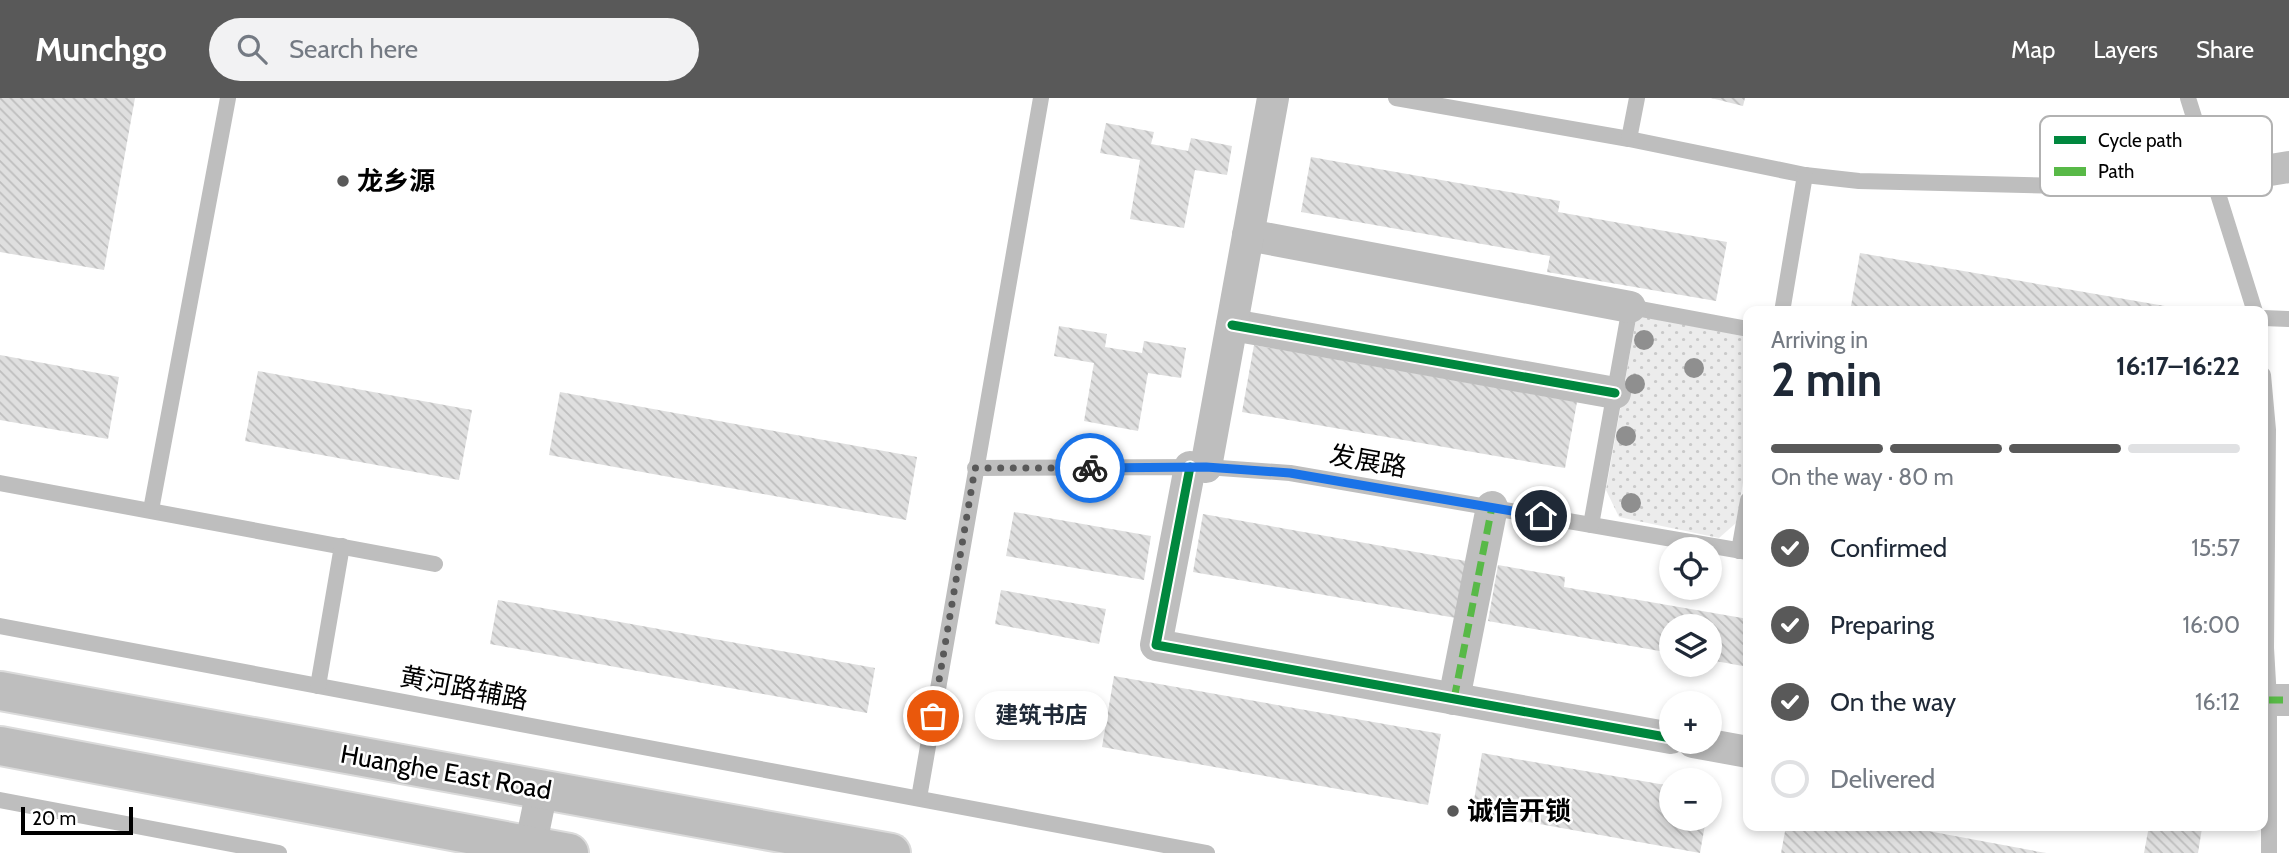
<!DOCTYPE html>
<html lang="en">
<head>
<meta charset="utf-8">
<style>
	:root { --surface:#fff; --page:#f2f2f3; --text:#1f2937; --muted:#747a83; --line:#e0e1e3; --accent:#595959 }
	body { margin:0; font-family:Cabin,"Noto Sans SC",sans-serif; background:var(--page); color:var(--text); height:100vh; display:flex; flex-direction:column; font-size:26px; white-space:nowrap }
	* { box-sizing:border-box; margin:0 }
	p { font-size:23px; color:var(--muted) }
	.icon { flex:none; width:38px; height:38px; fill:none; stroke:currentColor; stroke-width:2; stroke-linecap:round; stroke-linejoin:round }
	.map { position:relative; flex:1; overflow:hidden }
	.sheet { position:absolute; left:1743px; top:208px; width:525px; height:525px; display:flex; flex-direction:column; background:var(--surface); border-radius:14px; box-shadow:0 4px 10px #0003 }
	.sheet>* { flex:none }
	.buttons { position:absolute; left:1659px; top:439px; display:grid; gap:14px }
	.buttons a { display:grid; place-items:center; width:63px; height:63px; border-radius:50%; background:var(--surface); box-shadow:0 4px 10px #0003; font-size:35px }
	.scale { position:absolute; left:21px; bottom:18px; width:112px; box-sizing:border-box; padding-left:7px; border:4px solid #000; border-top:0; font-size:19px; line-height:24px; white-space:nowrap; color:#000; -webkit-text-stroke:5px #fff; paint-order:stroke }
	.pin { position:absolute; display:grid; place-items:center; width:60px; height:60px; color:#fff; margin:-30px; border:4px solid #fff; border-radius:50%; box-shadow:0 2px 7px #0007 }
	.courier { position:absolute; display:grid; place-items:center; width:70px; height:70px; margin:-35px; border:5px solid #1a73e8; border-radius:50%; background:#fff; color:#222; box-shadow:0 2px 9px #0007 }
	.bubble { position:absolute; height:49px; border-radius:24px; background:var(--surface); box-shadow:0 4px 10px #0003; font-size:23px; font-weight:700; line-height:49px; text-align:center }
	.headline em { font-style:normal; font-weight:700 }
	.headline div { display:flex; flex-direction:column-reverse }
	.headline { display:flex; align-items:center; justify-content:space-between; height:119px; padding:0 28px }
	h1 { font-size:46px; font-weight:700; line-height:52px }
	.bar { display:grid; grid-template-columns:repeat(4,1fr); gap:10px 7px; align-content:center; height:84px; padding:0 28px }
	.bar i { height:9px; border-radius:5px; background:var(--line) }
	.bar .on { background:var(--accent) }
	.bar p { grid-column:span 4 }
	ol { padding:0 28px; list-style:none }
	li { display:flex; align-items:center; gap:21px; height:77px }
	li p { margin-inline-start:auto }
	li .icon { padding:7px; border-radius:50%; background:var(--accent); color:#fff; stroke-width:4 }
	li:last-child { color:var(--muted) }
	li i { width:38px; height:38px; border:4px solid var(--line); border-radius:50% }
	header { display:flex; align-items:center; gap:42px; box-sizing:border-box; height:98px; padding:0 35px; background:var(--accent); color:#fff }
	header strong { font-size:33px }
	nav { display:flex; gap:38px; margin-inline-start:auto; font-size:24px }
	.search { width:490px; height:63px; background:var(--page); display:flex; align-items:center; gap:18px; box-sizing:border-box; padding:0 24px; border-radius:38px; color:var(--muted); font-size:26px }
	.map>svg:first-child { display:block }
	.park { fill:url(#park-dots) }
	.building { fill:url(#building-back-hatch) }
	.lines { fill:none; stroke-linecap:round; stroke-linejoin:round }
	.primary-casing { stroke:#dbdbdb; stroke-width:42 }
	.service { stroke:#bebebe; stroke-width:16 }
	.minor { stroke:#bebebe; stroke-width:32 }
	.primary { stroke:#bebebe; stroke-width:38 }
	.quiet { stroke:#58b947; stroke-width:7; stroke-dasharray:14 7; stroke-linecap:butt }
	.cycleway-casing { stroke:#fff; stroke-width:13 }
	.cycleway { stroke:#00873e; stroke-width:9 }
	.tree { fill:#8f8f8f }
	.done { stroke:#595959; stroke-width:7; stroke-dasharray:0 12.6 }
	.route { stroke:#1a73e8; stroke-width:9 }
	.poi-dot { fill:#595959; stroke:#fff; stroke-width:2.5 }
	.labels { text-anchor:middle; stroke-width:5; stroke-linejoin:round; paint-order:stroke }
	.poi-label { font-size:26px; font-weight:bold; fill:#000; stroke:#fff; text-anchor:start }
	.street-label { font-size:26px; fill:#000; stroke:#fff }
	.key { fill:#fff; stroke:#b2b2b2; stroke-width:2 }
	.key-label { font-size:19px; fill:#000 }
</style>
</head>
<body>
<header>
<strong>Munchgo</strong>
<div class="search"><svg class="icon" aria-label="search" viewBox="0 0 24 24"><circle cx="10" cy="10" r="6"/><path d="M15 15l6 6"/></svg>Search here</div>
<nav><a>Map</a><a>Layers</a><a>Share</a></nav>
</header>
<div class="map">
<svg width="2289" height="755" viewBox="0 0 2289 755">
	<defs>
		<pattern id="park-dots" width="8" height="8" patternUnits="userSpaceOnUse" patternTransform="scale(1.75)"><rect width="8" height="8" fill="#ececec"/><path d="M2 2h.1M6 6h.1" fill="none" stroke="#c9c9c9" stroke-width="1.8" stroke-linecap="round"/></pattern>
		<pattern id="building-back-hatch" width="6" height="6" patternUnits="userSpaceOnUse" patternTransform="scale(1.75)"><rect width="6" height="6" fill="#dfdfdf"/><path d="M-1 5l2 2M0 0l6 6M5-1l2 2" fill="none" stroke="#bebebe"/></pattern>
	</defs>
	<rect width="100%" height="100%" fill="#fff"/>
	<path class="park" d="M1645 217 1748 238V356L1736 425 1719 440 1619 419 1606 392 1636 221Z"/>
	<g class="building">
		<path d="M0 0H135L104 172 0 154Z"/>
		<path d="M1711 0H1745L1743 8Z"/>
		<path d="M1106 25 1154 34 1151 46 1188 53 1191 40 1232 48 1227 77 1195 72 1184 130 1130 121 1140 62 1100 55Z"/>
		<path d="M1311 59 1560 103 1558 114 1727 144 1716 203 1547 174 1550 158 1301 114Z"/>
		<path d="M1860 155 2188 212V214H1850Z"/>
		<path d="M1059 228 1107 236 1105 249 1142 255 1144 243 1186 250 1181 280 1148 275 1138 333 1084 323 1094 265 1054 258Z"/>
		<path d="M1254 247 1577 304 1565 370 1242 314Z"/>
		<path d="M0 257 119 279 108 341 0 322Z"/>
		<path d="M258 273 472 312 459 382 245 343Z"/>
		<path d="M560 294 917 359 906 422 549 357Z"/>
		<path d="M1014 414 1151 438 1144 482 1006 458Z"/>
		<path d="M1203 416 1466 463 1456 520 1193 474Z"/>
		<path d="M1498 467 1565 479 1564 489 1748 521V569L1710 562V528H1671V555L1488 523Z"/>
		<path d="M1001 492 1106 511 1099 546 995 526Z"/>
		<path d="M498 502 875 570 867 615 490 546Z"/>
		<path d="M1114 578 1441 636 1428 707 1102 649Z"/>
		<path d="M1482 655 1671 688V721H1706L1700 755 1472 714Z"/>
		<path d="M1786 728H1901L2046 755H1781Z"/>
		<path d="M2149 728 2202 730 2198 755H2144Z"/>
	</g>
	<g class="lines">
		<defs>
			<g id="primary">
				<path d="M0 593 891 755"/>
				<path d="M0 648 569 755"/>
			</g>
		</defs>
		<use href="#primary" class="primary-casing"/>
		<g class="service">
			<path d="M1396 0 1629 41 1805 77 1859 83 2152 90 2215 81"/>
			<path d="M2188 0 2255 214"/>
			<path d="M1629 41 1637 0"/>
			<path d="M1782 214 1805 77"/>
			<path d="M2263 220 2289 221"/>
			<path d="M2263 277 2268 332 2266 550 2269 602V755"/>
			<path d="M975 370 1206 369 1290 375 1748 454"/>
			<path d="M0 385 435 466"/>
			<path d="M151 412 228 0"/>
			<path d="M1591 427 1630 209 1748 231"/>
			<path d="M1739 453 1748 402"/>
			<path d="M0 528 1207 755"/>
			<path d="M318 588 342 448"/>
			<path d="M919 700 1041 0"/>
			<path d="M0 702 279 755"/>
		</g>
		<g class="minor">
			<path d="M2215 81 2289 69"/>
			<path d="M1248 137 1630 209"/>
			<path d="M1232 227 1615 295"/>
			<path d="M1190 369 1156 547 1671 640"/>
			<path d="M1206 369 1273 0"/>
			<path d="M1454 601 1492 409"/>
			<path d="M2269 602H2289"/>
			<path d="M1693 644 1748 654"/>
			<path d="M529 755 542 692"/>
		</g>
		<use href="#primary" class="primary"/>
		<g class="quiet">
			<path d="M1454 601 1492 409"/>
			<path d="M2269 602H2289"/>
		</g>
		<defs>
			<g id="cycleway">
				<path d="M1232 227 1615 295"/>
				<path d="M1190 369 1156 547 1671 640"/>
			</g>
		</defs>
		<use href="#cycleway" class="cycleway-casing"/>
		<use href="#cycleway" class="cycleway"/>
	</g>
	<g class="tree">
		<circle cx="1644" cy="242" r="10"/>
		<circle cx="1694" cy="270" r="10"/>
		<circle cx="1635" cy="286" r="10"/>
		<circle cx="1626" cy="338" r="10"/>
		<circle cx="1631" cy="405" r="10"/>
	</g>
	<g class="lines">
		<path class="done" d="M933 618 975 370H1090"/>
		<path class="route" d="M1090 370 1206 369 1290 375 1541 418"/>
	</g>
	<g class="poi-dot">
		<circle cx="343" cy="83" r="7"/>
		<circle cx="1453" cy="713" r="7"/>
	</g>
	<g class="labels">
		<g class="poi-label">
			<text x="357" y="92">龙乡源</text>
			<text x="1467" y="722">诚信开锁</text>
		</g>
		<g class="street-label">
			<text transform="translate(1368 363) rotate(10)" y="9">发展路</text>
			<text transform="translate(464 590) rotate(11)" y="9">黄河路辅路</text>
			<text transform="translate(446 674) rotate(10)" y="9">Huanghe East Road</text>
		</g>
	</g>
	<rect x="2040" y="18" width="232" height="80" rx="10" class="key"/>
	<rect x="2054" y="38" width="32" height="8" fill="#00873e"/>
	<rect x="2054" y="69" width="32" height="9" fill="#58b947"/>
	<g class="key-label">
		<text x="2098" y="49">Cycle path</text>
		<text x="2098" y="80">Path</text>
	</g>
</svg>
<div class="buttons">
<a><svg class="icon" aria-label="locate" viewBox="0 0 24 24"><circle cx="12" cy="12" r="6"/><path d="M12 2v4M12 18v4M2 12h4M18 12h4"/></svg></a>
<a><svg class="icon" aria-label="layers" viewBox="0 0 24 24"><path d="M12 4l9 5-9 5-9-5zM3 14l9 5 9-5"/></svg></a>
<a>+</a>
<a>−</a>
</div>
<div class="scale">20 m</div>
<div class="pin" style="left:933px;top:618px;background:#ea580c"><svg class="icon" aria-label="bag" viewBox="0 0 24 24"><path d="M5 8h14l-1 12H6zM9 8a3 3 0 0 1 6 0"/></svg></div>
<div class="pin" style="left:1541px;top:418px;background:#1f2937"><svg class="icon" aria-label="home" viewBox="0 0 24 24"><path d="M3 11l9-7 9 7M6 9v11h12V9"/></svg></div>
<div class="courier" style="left:1090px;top:370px"><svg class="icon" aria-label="bike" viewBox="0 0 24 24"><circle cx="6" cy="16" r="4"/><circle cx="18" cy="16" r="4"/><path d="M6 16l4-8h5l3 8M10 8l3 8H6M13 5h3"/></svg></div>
<div class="bubble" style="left:975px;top:593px;width:133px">建筑书店</div>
<section class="sheet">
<div class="headline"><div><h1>2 min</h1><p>Arriving in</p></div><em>16:17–16:22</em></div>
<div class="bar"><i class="on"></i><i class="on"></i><i class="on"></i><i></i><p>On the way · 80 m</p></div>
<ol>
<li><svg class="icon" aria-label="check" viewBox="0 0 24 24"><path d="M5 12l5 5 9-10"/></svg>Confirmed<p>15:57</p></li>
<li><svg class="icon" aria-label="check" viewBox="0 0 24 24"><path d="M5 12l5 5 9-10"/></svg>Preparing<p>16:00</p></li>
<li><svg class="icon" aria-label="check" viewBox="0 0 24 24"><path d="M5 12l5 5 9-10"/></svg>On the way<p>16:12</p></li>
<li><i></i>Delivered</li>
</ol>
</section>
</div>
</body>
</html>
